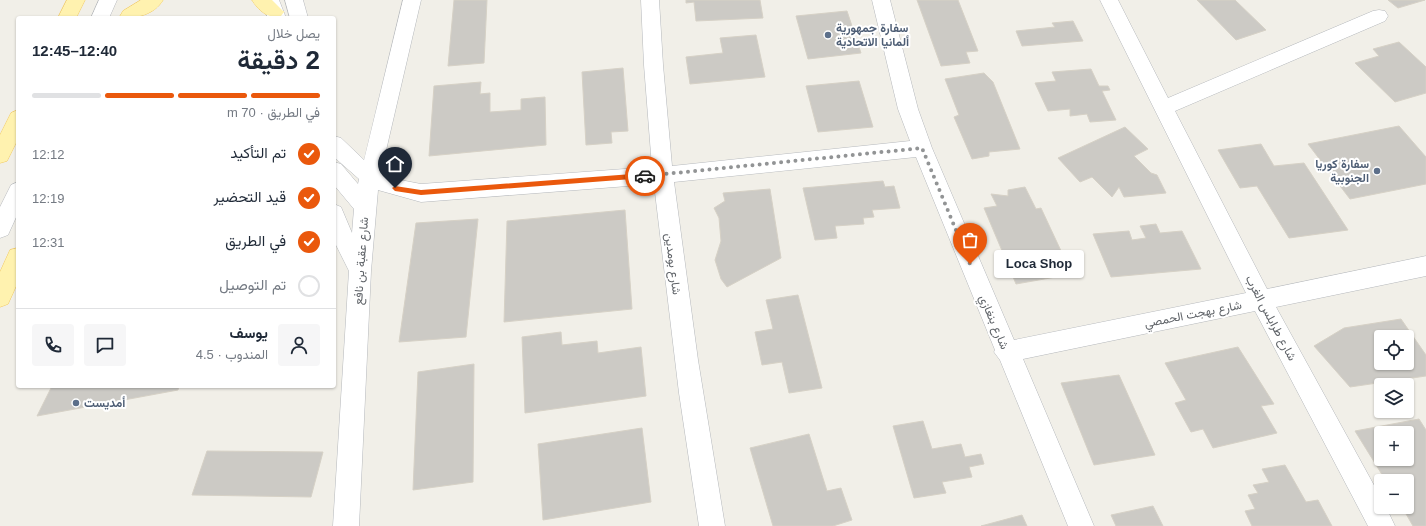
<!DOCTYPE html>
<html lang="ar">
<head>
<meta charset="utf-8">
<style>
	:root { --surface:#fff; --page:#f6f6f7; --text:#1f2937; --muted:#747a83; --line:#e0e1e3; --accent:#ea580c }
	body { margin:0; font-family:Arial,Vazirmatn,sans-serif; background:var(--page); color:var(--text); direction:rtl; height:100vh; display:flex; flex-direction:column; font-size:15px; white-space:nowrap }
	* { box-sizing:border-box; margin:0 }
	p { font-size:13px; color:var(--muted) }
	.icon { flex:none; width:22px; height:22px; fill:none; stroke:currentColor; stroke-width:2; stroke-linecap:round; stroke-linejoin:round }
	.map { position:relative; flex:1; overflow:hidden; direction:ltr }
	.drawer { position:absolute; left:16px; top:16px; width:320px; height:372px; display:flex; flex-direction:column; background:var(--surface); border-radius:4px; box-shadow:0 1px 3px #0004; direction:rtl }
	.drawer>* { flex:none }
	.controls { position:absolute; left:1374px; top:330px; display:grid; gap:8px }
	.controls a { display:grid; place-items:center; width:40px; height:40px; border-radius:4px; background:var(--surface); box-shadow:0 1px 3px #0004; font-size:20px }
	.pin { position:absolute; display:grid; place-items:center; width:34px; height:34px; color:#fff; margin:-41px -17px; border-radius:50% 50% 50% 0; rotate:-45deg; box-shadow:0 0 4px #0007 }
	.pin .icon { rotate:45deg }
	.courier { position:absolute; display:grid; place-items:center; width:40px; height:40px; margin:-20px; border:3px solid #ea580c; border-radius:50%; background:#fff; color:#222; box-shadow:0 1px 5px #0007 }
	.bubble { position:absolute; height:28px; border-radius:4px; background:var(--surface); box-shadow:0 1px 3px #0004; font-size:13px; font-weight:600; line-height:28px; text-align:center; direction:rtl }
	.head em { font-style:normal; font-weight:600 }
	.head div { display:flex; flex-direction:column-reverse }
	.head { display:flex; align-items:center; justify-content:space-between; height:68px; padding:0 16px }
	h1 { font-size:26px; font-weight:600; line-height:30px }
	.bar { display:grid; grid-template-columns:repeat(4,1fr); gap:6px 4px; align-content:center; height:48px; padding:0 16px }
	.bar i { height:5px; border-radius:3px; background:var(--line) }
	.bar .selected { background:var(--accent) }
	.bar p { grid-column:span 4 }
	.line { display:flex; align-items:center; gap:10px; padding:0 16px; border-top:1px solid var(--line) }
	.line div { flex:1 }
	.round { display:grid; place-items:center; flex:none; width:42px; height:42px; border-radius:4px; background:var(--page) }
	ol { padding:0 16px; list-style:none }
	li { display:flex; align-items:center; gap:12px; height:44px }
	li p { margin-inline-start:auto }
	li .icon { padding:4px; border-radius:50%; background:var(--accent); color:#fff; stroke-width:4 }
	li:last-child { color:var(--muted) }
	li i { width:22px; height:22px; border:2px solid var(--line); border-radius:50% }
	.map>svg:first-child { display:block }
	.building { fill:#cccac5; stroke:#d6d1c6; fill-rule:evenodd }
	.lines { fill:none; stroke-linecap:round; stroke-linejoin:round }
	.minor-casing { stroke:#b5b8bc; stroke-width:1 }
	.major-casing { stroke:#f2c960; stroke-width:1 }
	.minor { fill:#fff; fill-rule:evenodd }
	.major { fill:#fff2af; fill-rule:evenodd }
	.route { fill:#ea580c }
	.done { stroke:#929495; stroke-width:4; stroke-dasharray:0 7.2 }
	.service-dot { fill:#5c6f8a; stroke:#fff; stroke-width:1.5 }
	.labels { text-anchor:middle; stroke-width:4; stroke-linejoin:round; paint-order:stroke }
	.service-label { font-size:12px; font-weight:bold; fill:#4e5e75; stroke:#fff; text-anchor:start }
	.street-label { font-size:12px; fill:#5f6368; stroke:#fff }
</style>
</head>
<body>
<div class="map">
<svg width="1426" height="526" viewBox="0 0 1426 526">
	<rect width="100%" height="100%" fill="#f1efe8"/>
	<g class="building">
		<path d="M454 0H487L484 63 448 66Z"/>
		<path d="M686 0H760L763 18 696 21 694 2 686 3Z"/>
		<path d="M917 0H958L978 51 966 52 970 63 941 66Z"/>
		<path d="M1197 0H1235L1266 30 1236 40Z"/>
		<path d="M1388 0H1425L1398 8Z"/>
		<path d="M847 11 861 53 808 59 796 16Z"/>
		<path d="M1073 21 1083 41 1022 46 1016 31 1055 27 1052 23Z"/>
		<path d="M756 35 765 77 690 84 686 57 723 53 720 38Z"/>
		<path d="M1399 42 1426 67V93L1395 102 1355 63 1379 56 1373 49Z"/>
		<path d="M623 68 628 131 611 132 612 143 586 145 582 72Z"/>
		<path d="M1091 69 1099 86H1108L1110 90 1102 91 1116 120 1090 122 1087 114 1070 116V109L1048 111 1035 83 1056 81 1052 72Z"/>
		<path d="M984 73 993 82 1020 149 989 152V156L972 159 954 117 959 115 945 79Z"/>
		<path d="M859 81 873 127 818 132 806 86Z"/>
		<path d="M481 82 480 94 490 93V112L521 110V99L545 97 546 145 429 156 434 86Z"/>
		<path d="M1399 126 1426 157V184L1350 199 1308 144Z"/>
		<path d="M1125 127 1148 149 1134 156 1151 173 1157 175 1166 193 1124 197 1119 187 1112 197 1092 177 1080 182 1058 158Z"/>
		<path d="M1261 144 1274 166 1304 163 1348 230 1289 238 1257 186 1240 188 1218 150Z"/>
		<path d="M883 181 885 187 894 186 900 208 872 210 874 217 863 218 864 224 835 226 837 238 815 240 803 188Z"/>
		<path d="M1025 187 1036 209 1041 208 1062 253 1056 254 1067 275 1016 284 984 208 997 206 991 194 1008 196V190Z"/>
		<path d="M770 189 781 258 727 287 721 279 715 260 721 241 719 218 714 208 725 201 723 193Z"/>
		<path d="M625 210 632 309 504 322 507 221Z"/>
		<path d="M478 219 466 337 399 342 416 223Z"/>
		<path d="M1156 224 1160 233 1182 231 1201 269 1111 277 1093 234 1129 231 1132 240 1146 238 1140 226Z"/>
		<path d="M798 295 822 388 789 393 782 362 762 365 755 332 773 329 766 300Z"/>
		<path d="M1401 319 1426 355V376L1350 387 1314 346 1344 328ZM1381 337H1407V363H1381Z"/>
		<path d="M561 332 562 345 597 341 598 353 641 347 646 396 525 413 522 337Z"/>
		<path d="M1238 347 1274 404 1261 406 1277 433 1213 448 1203 429 1191 432 1175 403 1186 400 1165 363Z"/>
		<path d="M474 364 473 482 413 490 418 372Z"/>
		<path d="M1119 375 1155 455 1094 465 1061 383Z"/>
		<path d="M52 386H179L178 390 37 416Z"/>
		<path d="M1419 419 1426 430V526H1413L1402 507H1407V481H1386L1355 431ZM1381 433H1407V459H1381Z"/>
		<path d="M923 421 932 449 961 444 965 457 981 454 984 464 969 467 972 477 942 482 946 493 914 498 893 426Z"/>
		<path d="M642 428 651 502 543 520 538 444Z"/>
		<path d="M809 434 827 491 841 488 852 520 833 526H773L750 448Z"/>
		<path d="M207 451 323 452 311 497 192 495Z"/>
		<path d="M1285 465 1306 502 1318 500 1332 526H1252L1245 511 1255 509 1248 495 1258 493 1253 485 1269 482 1262 469Z"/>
		<path d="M1153 506 1163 526H1116L1111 515Z"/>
		<path d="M1022 515 1027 526H981Z"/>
	</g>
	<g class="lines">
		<defs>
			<g id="minor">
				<path d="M99 0H117L109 18H91Z"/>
				<path d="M261 0H279L286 18H268Z"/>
				<path d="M285 0H303L308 18H290Z"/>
				<path d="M403 0H421L381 172 395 179 421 184 652 167 644 65 641 0H659L663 65 672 166 910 141 898 109 872 0H890L918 109 932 148 1014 340 1246 293 1100 0H1118L1168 98 1373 11 1379 10 1385 11 1388 16 1385 21 1175 111 1267 289 1426 256V276L1276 307 1381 498V507H1386L1395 526H1368L1255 311 1023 359 1094 526H1068L1000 360 994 352 995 350 916 157 674 182 698 360 725 526H699L679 393 654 184 421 202 378 190 371 271 359 526H333L349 271 334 241V204L341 207 352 233 354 209 334 185V162L341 164 358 184 359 179 334 157V136L341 138 364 160Z"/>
				<path d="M18 182V213L8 235 0 238V207L11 185Z"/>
			</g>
			<g id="major">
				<path d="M67 0H85L76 18H58Z"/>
				<path d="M141 0H163C154 15 137 18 121 18L120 16 123 11Z"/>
				<path d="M252 0H272L284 12 281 16C269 20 258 10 252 0Z"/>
				<path d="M18 110V139L7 161 0 163V135L11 113Z"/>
				<path d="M18 248V282L8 304 0 307V272L10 250Z"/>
			</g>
		</defs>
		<use href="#minor" class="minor-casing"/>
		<use href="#major" class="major-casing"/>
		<use href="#minor" class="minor"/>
		<use href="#major" class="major"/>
	</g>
	<path class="route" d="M645 173 648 176 645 178 421 195 395 191 392 188 395 186 421 190Z"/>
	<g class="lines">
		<path class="done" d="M645 176 922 148 970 264"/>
	</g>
	<g class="service-dot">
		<circle cx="828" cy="35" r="4"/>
		<circle cx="1377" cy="171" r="4"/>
		<circle cx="76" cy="403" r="4"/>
	</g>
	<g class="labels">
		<g class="service-label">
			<text x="836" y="32">سفارة جمهورية<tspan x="836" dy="14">ألمانيا الاتحادية</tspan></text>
			<text x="1369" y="168" text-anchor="end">سفارة كوريا<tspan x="1369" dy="14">الجنوبية</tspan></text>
			<text x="84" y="407">أمديست</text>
		</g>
		<g class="street-label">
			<text transform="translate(361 261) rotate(-86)" y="4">شارع عقبة بن نافع</text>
			<text transform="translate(673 264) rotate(83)" y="4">شارع بومدين</text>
			<text transform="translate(1193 314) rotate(-11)" y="4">شارع بهجت الحمصي</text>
			<text transform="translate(1271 318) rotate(62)" y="4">شارع طرابلس الغرب</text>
			<text transform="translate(994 322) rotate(67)" y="4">شارع بنغازي</text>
		</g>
	</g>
</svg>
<div class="controls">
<a><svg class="icon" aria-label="locate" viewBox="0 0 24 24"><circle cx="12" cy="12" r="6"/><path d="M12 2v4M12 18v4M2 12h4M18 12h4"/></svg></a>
<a><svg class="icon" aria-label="layers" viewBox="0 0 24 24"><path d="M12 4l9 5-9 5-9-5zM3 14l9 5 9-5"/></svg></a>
<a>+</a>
<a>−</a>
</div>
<div class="pin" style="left:970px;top:264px;background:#ea580c"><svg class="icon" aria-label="bag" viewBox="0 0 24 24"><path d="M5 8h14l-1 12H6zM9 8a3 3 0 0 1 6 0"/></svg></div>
<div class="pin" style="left:395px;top:188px;background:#1f2937"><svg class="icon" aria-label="home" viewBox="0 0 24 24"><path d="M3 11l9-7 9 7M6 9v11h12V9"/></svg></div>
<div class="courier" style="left:645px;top:176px"><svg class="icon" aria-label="car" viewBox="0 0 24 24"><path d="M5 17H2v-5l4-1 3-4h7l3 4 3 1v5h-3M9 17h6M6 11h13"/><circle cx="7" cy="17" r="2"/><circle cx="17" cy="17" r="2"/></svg></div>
<div class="bubble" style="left:994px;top:250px;width:90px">Loca Shop</div>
<section class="drawer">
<div class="head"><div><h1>2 دقيقة</h1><p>يصل خلال</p></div><em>12:40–12:45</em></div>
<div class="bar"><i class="selected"></i><i class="selected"></i><i class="selected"></i><i></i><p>في الطريق · 70 m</p></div>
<ol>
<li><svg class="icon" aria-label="check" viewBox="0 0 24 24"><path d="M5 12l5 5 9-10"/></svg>تم التأكيد<p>12:12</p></li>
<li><svg class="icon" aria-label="check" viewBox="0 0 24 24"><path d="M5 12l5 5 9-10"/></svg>قيد التحضير<p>12:19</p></li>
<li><svg class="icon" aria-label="check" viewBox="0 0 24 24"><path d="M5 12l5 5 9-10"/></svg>في الطريق<p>12:31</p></li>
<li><i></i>تم التوصيل</li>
</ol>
<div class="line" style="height:72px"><a class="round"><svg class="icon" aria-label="person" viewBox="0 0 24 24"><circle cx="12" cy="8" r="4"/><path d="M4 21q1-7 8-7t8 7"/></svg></a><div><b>يوسف</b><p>المندوب · 4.5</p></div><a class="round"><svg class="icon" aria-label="chat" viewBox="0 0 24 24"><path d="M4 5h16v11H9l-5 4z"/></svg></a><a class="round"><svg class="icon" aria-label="phone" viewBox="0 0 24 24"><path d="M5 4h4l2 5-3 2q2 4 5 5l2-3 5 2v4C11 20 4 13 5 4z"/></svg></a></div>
</section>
</div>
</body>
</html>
